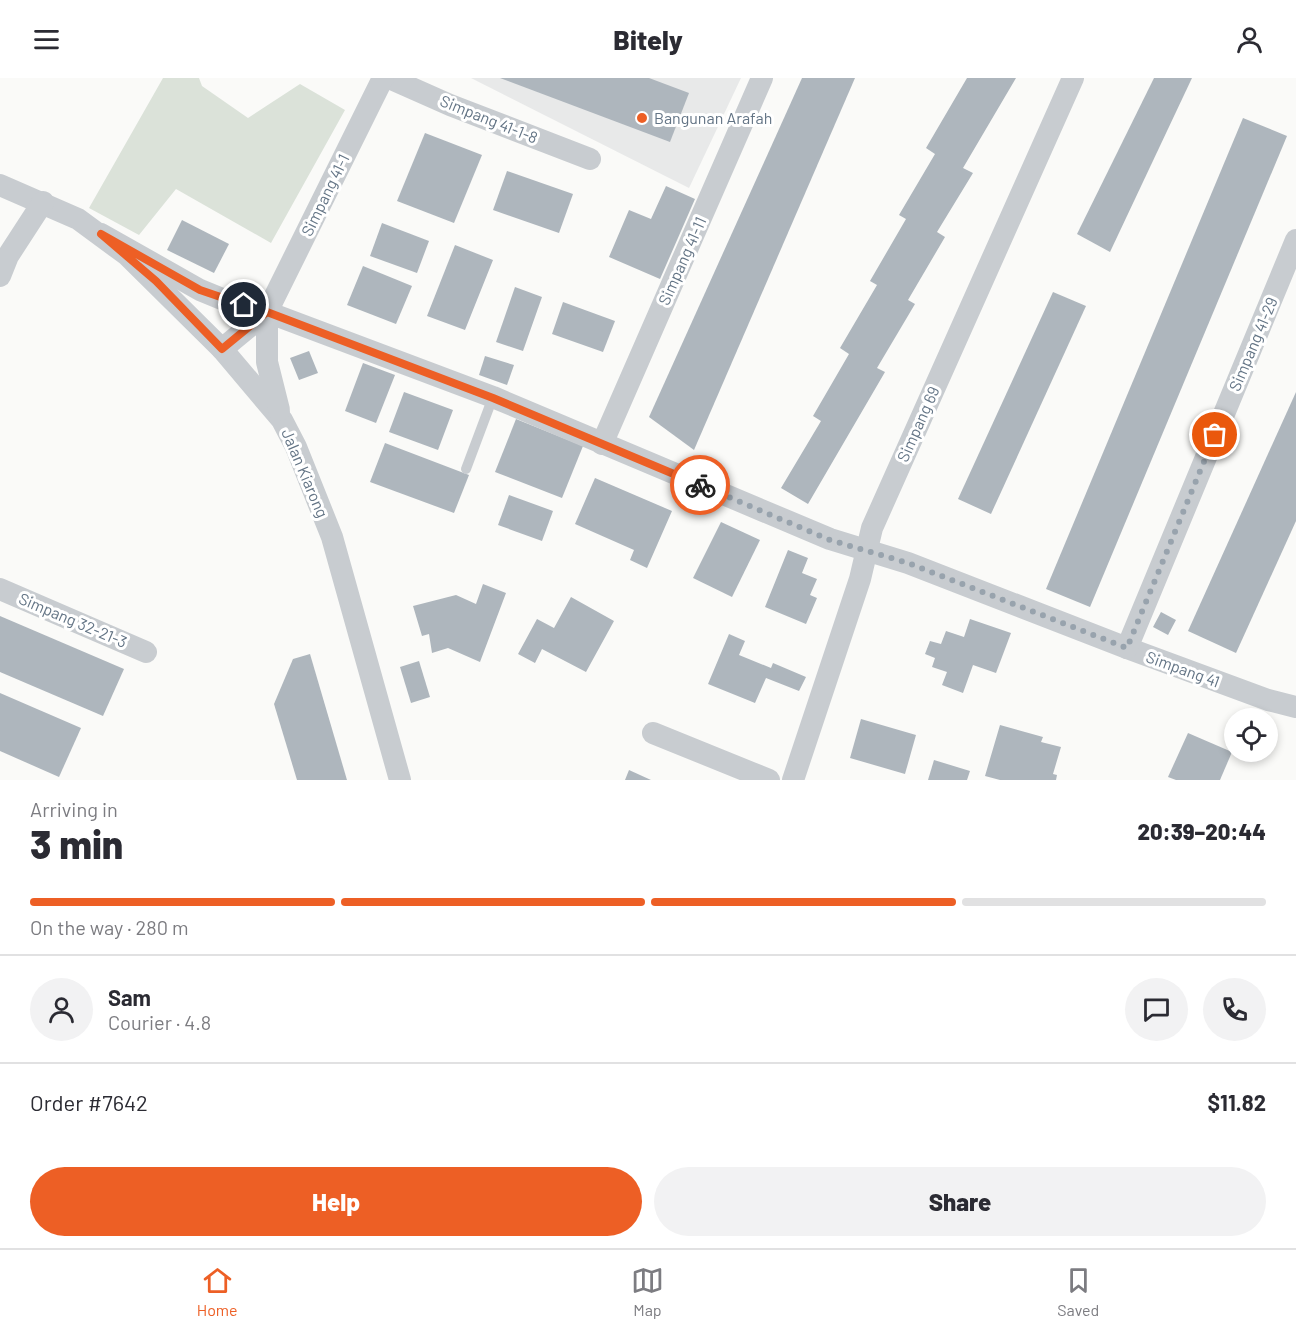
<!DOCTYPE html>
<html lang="en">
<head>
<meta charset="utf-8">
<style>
	:root { --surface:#fff; --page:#f2f2f3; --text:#2b2b33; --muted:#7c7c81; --line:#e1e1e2; --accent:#ed5f25 }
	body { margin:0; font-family:Barlow,sans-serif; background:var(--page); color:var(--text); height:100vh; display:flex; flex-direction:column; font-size:22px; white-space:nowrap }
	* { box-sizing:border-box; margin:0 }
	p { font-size:20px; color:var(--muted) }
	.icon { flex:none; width:33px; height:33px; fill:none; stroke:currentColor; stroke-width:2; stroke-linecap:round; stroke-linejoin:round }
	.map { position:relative; height:702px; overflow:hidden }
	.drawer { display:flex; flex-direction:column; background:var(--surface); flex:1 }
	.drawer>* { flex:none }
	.tools { position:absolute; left:1224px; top:630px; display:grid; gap:12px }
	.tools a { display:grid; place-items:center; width:54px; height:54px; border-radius:50%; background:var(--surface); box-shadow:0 3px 9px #0003; font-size:30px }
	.pin { position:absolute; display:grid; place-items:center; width:51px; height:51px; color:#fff; margin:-26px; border:3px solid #fff; border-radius:50%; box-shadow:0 2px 6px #0007 }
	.courier { position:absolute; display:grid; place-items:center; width:60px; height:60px; margin:-30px; border:4px solid #ed5f25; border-radius:50%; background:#fff; color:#222; box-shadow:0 2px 8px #0007 }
	.summary em { font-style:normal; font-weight:800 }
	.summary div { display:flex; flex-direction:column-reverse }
	.summary { display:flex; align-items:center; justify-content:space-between; height:102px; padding:0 30px }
	h1 { font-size:39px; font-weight:800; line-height:45px }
	.bar { display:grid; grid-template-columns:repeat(4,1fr); gap:9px 6px; align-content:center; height:72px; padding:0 30px }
	.bar i { height:8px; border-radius:4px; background:var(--line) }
	.bar .on { background:var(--accent) }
	.bar p { grid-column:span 4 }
	.line { display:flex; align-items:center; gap:15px; padding:0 30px; border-top:2px solid var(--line) }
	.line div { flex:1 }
	.round { display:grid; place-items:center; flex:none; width:63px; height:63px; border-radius:32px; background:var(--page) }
	.button { display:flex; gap:12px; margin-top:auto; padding:12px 30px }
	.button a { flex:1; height:69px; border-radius:36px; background:var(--accent); color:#fff; font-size:24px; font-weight:800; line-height:69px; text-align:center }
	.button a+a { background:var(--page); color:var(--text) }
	header { display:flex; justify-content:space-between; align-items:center; height:78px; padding:0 30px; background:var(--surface); font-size:27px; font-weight:800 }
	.menu { display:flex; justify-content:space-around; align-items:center; height:84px; border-top:2px solid var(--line); background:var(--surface); font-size:16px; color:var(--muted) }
	.menu a { display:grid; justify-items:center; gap:3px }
	.menu .on { color:var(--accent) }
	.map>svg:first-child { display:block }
	.built { fill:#e8e9e9 }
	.green { fill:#dbe2d9 }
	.building { fill:#aeb6bd }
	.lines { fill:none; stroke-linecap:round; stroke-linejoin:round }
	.service { stroke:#c8ccd0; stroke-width:10 }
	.minor { stroke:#c8ccd0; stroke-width:22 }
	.done { stroke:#98a3ad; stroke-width:6; stroke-dasharray:0 10.8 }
	.route { stroke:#ed5f25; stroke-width:8 }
	.poi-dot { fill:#ed5f25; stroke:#fff; stroke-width:2 }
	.labels { text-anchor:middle; stroke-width:6; stroke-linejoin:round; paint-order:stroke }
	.poi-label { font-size:16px; fill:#637485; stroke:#fff; text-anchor:start }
	.street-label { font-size:16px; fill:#637485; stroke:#fff }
</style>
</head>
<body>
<header><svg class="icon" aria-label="menu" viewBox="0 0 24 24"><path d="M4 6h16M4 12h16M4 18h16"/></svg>Bitely<svg class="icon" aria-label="person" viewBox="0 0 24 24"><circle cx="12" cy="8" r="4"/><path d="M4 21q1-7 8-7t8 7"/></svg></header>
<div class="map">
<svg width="1296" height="702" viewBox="0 0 1296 702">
	<rect width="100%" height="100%" fill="#fafaf8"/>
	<path class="built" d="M471 0H741L689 110Z"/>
	<path class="green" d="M163 0H199L202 8 248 40 300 6 345 32 271 165 176 111 139 157 89 130Z"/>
	<g class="building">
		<path d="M500 0H649L689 15 670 64Z"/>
		<path d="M802 0H855L694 372 649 339Z"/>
		<path d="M967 0H1016L963 90 973 95 937 154 945 159 908 222 915 226 877 290 885 294 808 426 781 410 821 343 813 338 849 276 840 270 877 207 870 203 906 141 899 137 935 76 926 70Z"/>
		<path d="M1154 0H1192L1110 174 1077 156Z"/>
		<path d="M1243 40 1287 58 1090 529 1046 511Z"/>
		<path d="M425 55 482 77 454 145 397 123Z"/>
		<path d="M507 93 573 116 559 155 493 132Z"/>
		<path d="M666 108 695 121 660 201 609 179 629 132 651 141Z"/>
		<path d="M182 142 229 166 214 195 167 172Z"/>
		<path d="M382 145 429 163 417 195 370 178Z"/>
		<path d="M455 167 493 182 465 252 427 238Z"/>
		<path d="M363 188 412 208 396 246 347 227Z"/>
		<path d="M515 209 542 219 523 273 496 264Z"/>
		<path d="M1053 214 1086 228 991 436 958 421Z"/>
		<path d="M563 224 615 243 603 274 552 256Z"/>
		<path d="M309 273 318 295 299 302 290 280Z"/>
		<path d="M485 278 514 287 507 307 479 297Z"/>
		<path d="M363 285 395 297 376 345 345 333Z"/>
		<path d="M404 314 453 332 438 372 389 354Z"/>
		<path d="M1296 314V443L1236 575 1188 553Z"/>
		<path d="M516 341 583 368 562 420 495 394Z"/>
		<path d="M385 365 469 397 454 435 370 404Z"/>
		<path d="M595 400 672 433 647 490 630 482 634 472 575 446Z"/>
		<path d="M509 417 553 433 542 463 498 447Z"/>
		<path d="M721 444 760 462 732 519 693 500Z"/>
		<path d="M788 472 808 480 802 495 817 501 810 517 817 520 806 546 765 529Z"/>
		<path d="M483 506 506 515 480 584 448 570 432 575 429 556 422 558 413 528 456 517 476 526Z"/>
		<path d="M571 519 614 543 586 594 542 571 535 585 518 576 537 541 554 550Z"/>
		<path d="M1161 534 1176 542 1168 557 1153 549Z"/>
		<path d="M0 538 124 591 103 638 0 594Z"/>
		<path d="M970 541 1011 555 996 595 973 587 963 615 942 607 947 594 932 589 935 580 925 576 930 563 941 566 946 553 964 559Z"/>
		<path d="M729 556 745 563 739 577 771 590 773 585 806 599 799 613 766 600 755 625 708 606Z"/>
		<path d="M310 576 347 702H297L274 626 293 581Z"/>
		<path d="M419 583 430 619 411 625 400 589Z"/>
		<path d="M0 615 81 650 59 699 0 673Z"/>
		<path d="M861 641 916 657 905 696 850 680Z"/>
		<path d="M1000 647 1043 659 1041 664 1061 669 1053 696 1057 697 1056 702H1000L985 698Z"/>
		<path d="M1188 655 1232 674 1220 702H1176L1168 699Z"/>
		<path d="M934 682 970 693 967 702H928Z"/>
		<path d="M629 692 651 702H625Z"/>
	</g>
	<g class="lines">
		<path class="service" d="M466 391 493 319"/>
		<g class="minor">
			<path d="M389 0 450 27 590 81"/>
			<path d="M0 107 78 141 127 177 222 271 282 342 296 369 332 459 400 702"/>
			<path d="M101 156 200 212 222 221 267 234 493 319 830 461 908 485 1127 570 1268 622 1296 629"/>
			<path d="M0 198 8 178 43 124"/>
			<path d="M267 234V284L279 332"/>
			<path d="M222 271 267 234 383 0"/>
			<path d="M602 366 762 0"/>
			<path d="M0 511 146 574"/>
			<path d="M1127 570 1296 162"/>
			<path d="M653 655 769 702"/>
			<path d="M793 702 860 501 872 450 1073 0"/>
		</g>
	</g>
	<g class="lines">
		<path class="done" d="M700 407 830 462 908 485 1127 570 1215 357"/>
		<path class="route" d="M244 227 200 212 101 156 156 203 222 271 267 234 493 320 700 407"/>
	</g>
	<circle class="poi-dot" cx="642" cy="40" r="6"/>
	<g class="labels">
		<g class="poi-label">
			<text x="654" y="46">Bangunan Arafah</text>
		</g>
		<g class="street-label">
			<text transform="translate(489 41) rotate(22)" y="6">Simpang 41-1-8</text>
			<text transform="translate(325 117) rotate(-64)" y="6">Simpang 41-1</text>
			<text transform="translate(682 183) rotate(-66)" y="6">Simpang 41-11</text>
			<text transform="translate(1253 266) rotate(-67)" y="6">Simpang 41-29</text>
			<text transform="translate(918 346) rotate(-66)" y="6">Simpang 69</text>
			<text transform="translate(305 395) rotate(67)" y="6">Jalan Kiarong</text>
			<text transform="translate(73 542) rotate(23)" y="6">Simpang 32-21-3</text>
			<text transform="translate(1183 591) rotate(20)" y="6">Simpang 41</text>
		</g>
	</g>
</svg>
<div class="tools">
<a><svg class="icon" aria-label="locate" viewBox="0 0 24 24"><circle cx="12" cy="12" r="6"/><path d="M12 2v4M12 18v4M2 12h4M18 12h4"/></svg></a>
</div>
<div class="pin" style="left:1215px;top:357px;background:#ea580c"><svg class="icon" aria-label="bag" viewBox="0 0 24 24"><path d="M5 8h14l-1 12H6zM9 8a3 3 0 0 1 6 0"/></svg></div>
<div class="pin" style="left:244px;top:227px;background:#1f2937"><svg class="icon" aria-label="home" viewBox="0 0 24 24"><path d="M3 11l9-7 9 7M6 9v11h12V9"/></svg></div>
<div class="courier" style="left:700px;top:407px"><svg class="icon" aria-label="bike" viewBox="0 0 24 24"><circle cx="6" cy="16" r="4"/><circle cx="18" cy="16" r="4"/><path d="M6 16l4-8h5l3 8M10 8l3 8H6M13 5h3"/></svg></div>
</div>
<section class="drawer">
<div class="summary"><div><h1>3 min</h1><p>Arriving in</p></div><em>20:39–20:44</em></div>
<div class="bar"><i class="on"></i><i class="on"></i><i class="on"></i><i></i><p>On the way · 280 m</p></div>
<div class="line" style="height:108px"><a class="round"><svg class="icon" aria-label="person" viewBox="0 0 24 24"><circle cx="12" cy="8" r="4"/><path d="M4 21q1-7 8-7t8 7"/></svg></a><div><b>Sam</b><p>Courier · 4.8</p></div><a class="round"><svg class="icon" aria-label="chat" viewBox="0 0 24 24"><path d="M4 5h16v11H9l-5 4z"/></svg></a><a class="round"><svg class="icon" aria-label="phone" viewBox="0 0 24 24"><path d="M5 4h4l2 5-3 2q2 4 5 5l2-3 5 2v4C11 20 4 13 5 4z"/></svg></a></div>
<div class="line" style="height:78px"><div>Order #7642</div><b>$11.82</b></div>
<div class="button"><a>Help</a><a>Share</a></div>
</section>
<nav class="menu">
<a class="on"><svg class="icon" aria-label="home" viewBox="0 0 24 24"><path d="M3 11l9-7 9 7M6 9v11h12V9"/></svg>Home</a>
<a><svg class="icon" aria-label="map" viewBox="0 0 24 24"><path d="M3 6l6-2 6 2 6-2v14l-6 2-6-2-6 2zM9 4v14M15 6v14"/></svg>Map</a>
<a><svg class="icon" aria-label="saved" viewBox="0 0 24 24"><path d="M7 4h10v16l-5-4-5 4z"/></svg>Saved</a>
</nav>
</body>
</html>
